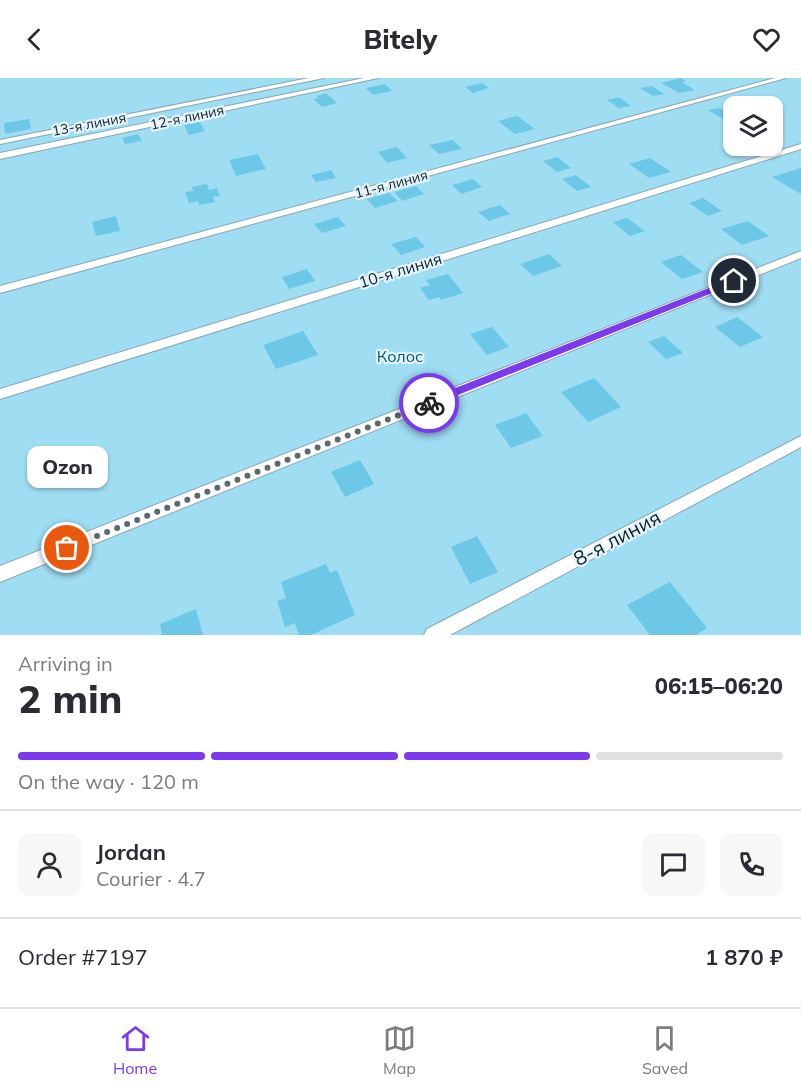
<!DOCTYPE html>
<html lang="en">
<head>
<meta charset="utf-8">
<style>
	:root { --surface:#fff; --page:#f7f7f7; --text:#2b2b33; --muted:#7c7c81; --line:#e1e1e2; --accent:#7c3aed }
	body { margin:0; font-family:Mulish,sans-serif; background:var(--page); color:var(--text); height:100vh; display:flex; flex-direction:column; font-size:22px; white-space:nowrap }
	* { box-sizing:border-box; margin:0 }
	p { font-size:20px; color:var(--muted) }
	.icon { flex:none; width:33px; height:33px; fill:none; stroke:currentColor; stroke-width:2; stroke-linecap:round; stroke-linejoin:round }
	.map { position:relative; height:557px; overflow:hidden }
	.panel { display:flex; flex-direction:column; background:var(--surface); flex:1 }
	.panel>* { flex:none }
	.buttons { position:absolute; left:723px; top:18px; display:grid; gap:12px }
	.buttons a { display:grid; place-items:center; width:60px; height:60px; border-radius:12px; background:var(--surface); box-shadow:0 2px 4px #0004; font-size:30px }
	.pin { position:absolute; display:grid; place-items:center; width:51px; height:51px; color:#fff; margin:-26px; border:3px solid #fff; border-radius:50%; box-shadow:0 2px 6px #0007 }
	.courier { position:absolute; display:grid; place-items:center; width:60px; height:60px; margin:-30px; border:4px solid #7c3aed; border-radius:50%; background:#fff; color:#222; box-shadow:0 2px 8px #0007 }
	.bubble { position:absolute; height:42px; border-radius:12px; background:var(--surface); box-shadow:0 2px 4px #0004; font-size:20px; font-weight:800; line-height:42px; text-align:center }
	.headline em { font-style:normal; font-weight:800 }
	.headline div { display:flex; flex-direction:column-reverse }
	.headline { display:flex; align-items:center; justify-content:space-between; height:102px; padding:0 18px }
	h1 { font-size:39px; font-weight:800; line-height:45px }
	.bar { display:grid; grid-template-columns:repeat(4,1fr); gap:9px 6px; align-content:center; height:72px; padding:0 18px }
	.bar i { height:8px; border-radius:4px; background:var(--line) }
	.bar .selected { background:var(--accent) }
	.bar p { grid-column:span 4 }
	.line { display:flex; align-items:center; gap:15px; padding:0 18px; border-top:2px solid var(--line) }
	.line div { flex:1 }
	.round { display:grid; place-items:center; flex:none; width:63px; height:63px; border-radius:12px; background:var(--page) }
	header { display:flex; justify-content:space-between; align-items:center; height:78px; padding:0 18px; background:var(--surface); font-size:27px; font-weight:800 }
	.tabs { display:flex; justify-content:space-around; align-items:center; height:84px; border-top:2px solid var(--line); background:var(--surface); font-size:16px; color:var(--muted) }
	.tabs a { display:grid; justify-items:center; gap:3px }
	.tabs .selected { color:var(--accent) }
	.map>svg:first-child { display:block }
	.green { fill:#9fddf3; fill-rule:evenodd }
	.building { fill:#6dc8e7 }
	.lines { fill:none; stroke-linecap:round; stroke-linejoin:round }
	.service-casing { stroke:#87a6b1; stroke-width:2 }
	.service { fill:#fff; fill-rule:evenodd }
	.route { fill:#7c3aed }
	.done { stroke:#5b6a70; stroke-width:6; stroke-dasharray:0 10.8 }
	.labels { text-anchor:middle; stroke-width:4.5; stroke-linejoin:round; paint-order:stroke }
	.far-street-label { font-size:14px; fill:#131f24; stroke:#e2f5fc }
	.street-label { font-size:16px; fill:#131f24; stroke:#e2f5fc }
	.park-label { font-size:16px; fill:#08586d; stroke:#e2f5fc }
	.near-street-label { font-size:20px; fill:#131f24; stroke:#e2f5fc }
</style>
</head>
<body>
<header><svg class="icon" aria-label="back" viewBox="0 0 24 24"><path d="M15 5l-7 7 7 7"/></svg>Bitely<svg class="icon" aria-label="heart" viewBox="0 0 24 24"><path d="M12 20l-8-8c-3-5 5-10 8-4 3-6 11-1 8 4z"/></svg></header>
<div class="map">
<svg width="801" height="557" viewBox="0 0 801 557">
	<rect width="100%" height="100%" fill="#e2f5fc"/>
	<path class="green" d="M0 0H801V557H0ZM734 28H772V68H734Z"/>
	<g class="building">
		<path d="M681 0 686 3 682 4 695 12 679 15 661 5Z"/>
		<path d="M482 5 489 10 473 15 465 9Z"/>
		<path d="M385 6 392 13 373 17 366 10Z"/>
		<path d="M652 8 664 16 653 18 640 10Z"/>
		<path d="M326 15 337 25 322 29 313 21 319 20 316 18Z"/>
		<path d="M619 19 631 28 619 30 607 22Z"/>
		<path d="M719 30 734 38 723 41 708 32Z"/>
		<path d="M517 38 535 51 515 56 498 43Z"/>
		<path d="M29 41 31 51 5 56 4 45Z"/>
		<path d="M200 44 205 53 189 57 184 47Z"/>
		<path d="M138 56 142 63 125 66 122 60Z"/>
		<path d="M453 62 462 71 439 76 429 67Z"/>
		<path d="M397 69 407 80 387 85 378 74Z"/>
		<path d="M258 76 266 91 236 98 229 82Z"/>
		<path d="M557 79 571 90 557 94 543 83Z"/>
		<path d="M650 80 671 94 649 100 629 86Z"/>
		<path d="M801 90V116L772 99Z"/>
		<path d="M331 92 336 100 316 104 311 97Z"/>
		<path d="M576 97 591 109 577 113 562 101Z"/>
		<path d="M473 101 482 109 461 116 452 107Z"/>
		<path d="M207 106 209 112 217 110 220 118 213 119 215 124 199 127 198 123 189 125 185 114 193 113 192 109Z"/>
		<path d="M416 108 424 116 402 123 394 114Z"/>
		<path d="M389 115 398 123 375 130 367 121Z"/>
		<path d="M703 120 722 133 708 138 689 125Z"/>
		<path d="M500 127 510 136 489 143 478 134Z"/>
		<path d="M116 138 120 153 96 158 92 144Z"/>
		<path d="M338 139 346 148 322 155 314 146Z"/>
		<path d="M627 140 645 153 630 158 613 144Z"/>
		<path d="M748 143 769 158 742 167 721 151Z"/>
		<path d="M416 159 425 169 401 177 391 166Z"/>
		<path d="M549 176 562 188 533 198 520 186Z"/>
		<path d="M681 177 703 194 682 201 661 184Z"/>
		<path d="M307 191 315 203 289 211 282 199Z"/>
		<path d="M448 196 463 215 441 222 439 219 429 222 420 210 430 207 426 202Z"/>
		<path d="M737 239 763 259 740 269 715 249Z"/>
		<path d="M492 249 509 269 487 277 470 256Z"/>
		<path d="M303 253 318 277 276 291 263 267Z"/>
		<path d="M664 258 683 275 666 281 648 264Z"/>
		<path d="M594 300 621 329 588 344 561 314Z"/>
		<path d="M526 335 543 358 511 370 495 347Z"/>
		<path d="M360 382 374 406 345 419 331 394Z"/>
		<path d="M477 458 498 494 470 506 451 469Z"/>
		<path d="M326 486 330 495 337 492 355 537 311 557H299L295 545 285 549 277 523 286 520 281 504Z"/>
		<path d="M670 504 707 550 696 557H650L627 527Z"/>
		<path d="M196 531 203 557H162L160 546Z"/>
	</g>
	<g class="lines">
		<defs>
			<g id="service">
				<path d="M309 0H324L0 66V62Z"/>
				<path d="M364 0H378L0 81V75Z"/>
				<path d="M775 0H786L0 215V208Z"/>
				<path d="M801 66V71L0 321V311Z"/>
				<path d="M801 173V180L0 504V488Z"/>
				<path d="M801 358V369L450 557H424L427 551Z"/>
			</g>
		</defs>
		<use href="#service" class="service-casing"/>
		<use href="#service" class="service"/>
	</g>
	<path class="route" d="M734 200 737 201V205L433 327H425L424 325 425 322Z"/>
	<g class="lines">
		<path class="done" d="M67 470 429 325"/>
	</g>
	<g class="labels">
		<g class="far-street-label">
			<text transform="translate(187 39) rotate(-12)" y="5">12-я линия</text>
			<text transform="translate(89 46) rotate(-11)" y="5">13-я линия</text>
			<text transform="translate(391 106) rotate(-15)" y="5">11-я линия</text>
		</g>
		<g class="street-label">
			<text transform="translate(400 192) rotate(-17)" y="6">10-я линия</text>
		</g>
		<g class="park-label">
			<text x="400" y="284">Колос</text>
		</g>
		<g class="near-street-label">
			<text transform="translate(617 460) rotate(-28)" y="7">8-я линия</text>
		</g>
	</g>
</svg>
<div class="buttons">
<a><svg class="icon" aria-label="layers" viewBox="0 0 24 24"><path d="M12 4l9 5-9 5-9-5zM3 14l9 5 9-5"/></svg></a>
</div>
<div class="pin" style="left:67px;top:470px;background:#ea580c"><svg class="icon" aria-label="bag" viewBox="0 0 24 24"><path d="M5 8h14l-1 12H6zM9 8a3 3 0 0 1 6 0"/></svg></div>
<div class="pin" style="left:734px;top:203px;background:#1f2937"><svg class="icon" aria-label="home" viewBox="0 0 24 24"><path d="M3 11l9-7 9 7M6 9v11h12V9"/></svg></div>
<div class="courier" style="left:429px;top:325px"><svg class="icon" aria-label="bike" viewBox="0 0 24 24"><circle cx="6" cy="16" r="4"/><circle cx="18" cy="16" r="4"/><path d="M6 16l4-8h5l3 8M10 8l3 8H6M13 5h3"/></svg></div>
<div class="bubble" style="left:27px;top:368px;width:81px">Ozon</div>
</div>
<section class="panel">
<div class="headline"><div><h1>2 min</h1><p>Arriving in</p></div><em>06:15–06:20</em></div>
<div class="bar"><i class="selected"></i><i class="selected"></i><i class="selected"></i><i></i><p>On the way · 120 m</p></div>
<div class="line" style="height:108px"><a class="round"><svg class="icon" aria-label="person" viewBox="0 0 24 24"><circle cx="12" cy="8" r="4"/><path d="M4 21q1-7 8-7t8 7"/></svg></a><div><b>Jordan</b><p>Courier · 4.7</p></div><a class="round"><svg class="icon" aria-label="chat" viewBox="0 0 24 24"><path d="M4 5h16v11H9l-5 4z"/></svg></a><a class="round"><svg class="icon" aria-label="phone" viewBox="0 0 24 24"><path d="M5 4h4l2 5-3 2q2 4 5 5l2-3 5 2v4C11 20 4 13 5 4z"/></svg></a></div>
<div class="line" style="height:78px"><div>Order #7197</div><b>1 870 ₽</b></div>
</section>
<nav class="tabs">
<a class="selected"><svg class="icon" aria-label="home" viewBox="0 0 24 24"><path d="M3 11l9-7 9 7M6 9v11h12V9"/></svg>Home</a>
<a><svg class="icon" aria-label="map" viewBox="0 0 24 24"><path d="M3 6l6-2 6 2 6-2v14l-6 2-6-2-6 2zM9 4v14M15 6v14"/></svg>Map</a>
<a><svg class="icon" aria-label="saved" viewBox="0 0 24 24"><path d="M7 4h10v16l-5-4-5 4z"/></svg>Saved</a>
</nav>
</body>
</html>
